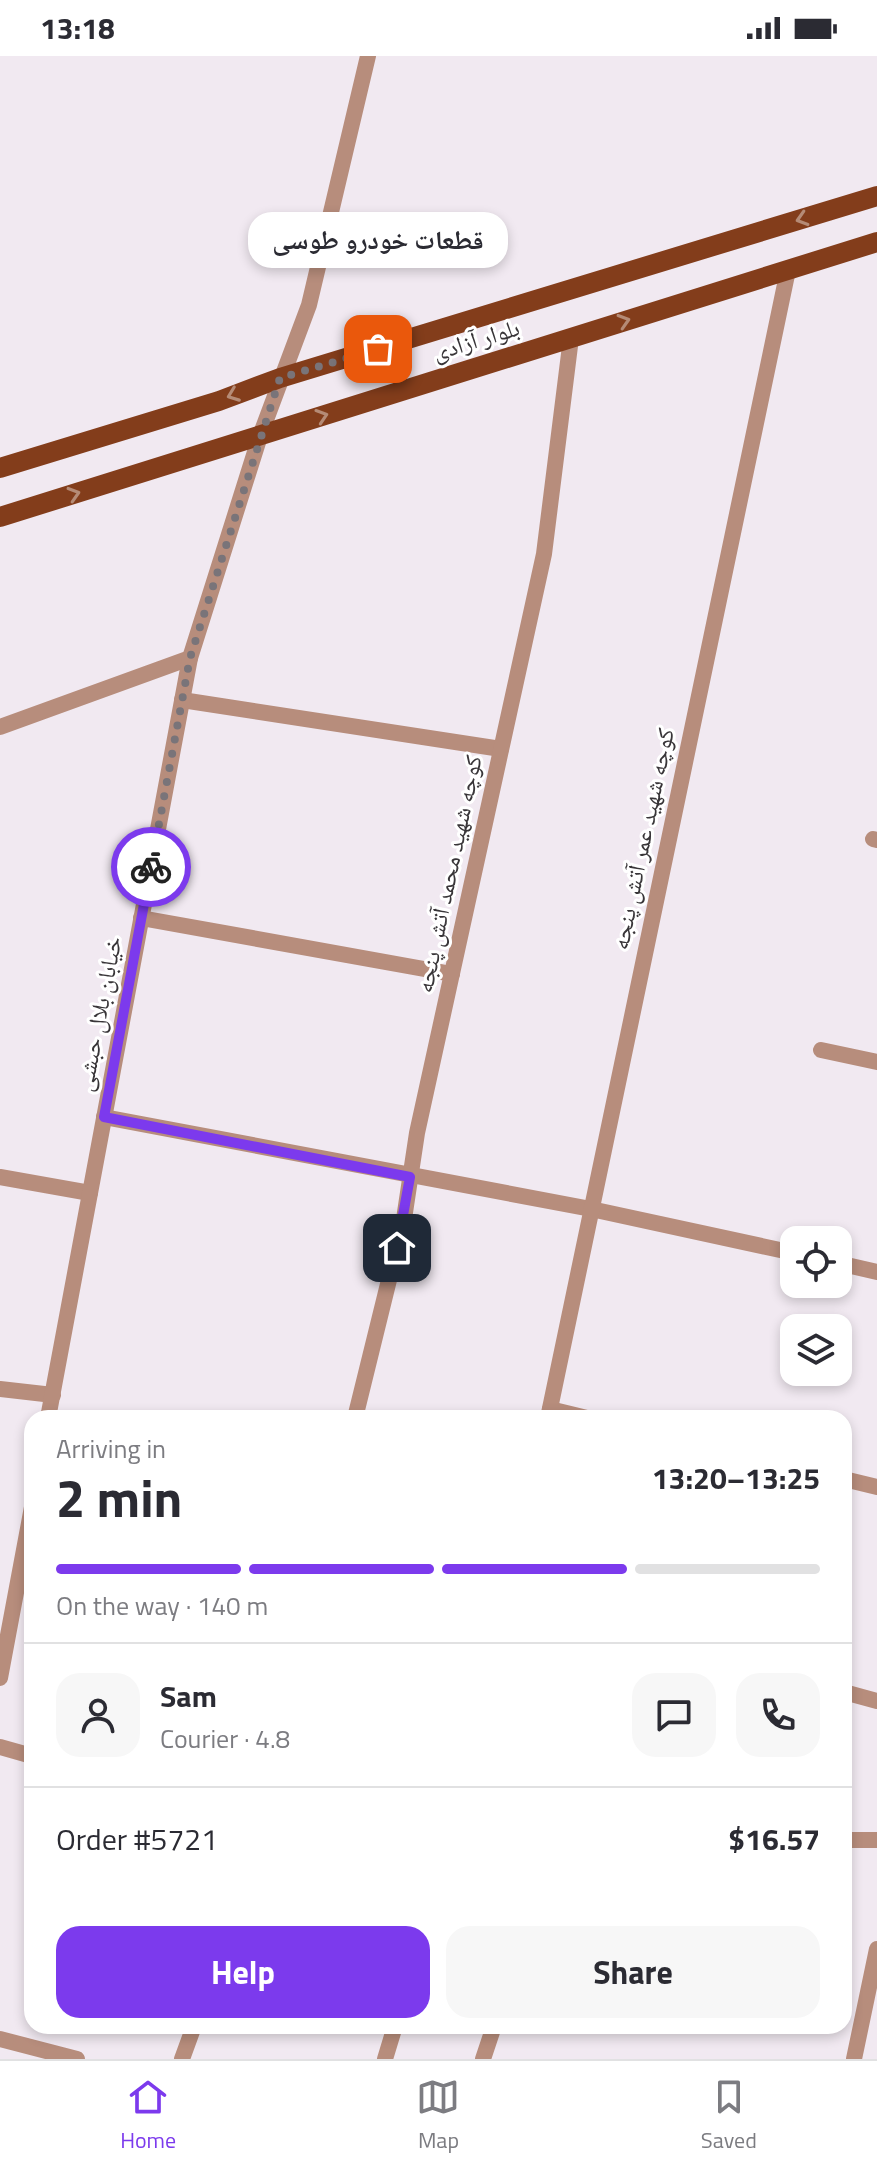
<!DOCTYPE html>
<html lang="en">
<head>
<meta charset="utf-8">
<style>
	:root { --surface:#fff; --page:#f7f7f7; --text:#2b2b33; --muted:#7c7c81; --line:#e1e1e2; --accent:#7c3aed }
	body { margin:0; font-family:"Titillium Web","Noto Naskh Arabic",sans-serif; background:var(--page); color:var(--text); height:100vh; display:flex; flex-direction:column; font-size:30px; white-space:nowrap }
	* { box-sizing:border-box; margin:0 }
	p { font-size:26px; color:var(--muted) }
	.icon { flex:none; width:44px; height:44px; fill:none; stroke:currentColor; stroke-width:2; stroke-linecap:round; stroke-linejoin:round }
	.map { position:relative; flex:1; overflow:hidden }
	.details { position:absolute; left:24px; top:1354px; width:828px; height:624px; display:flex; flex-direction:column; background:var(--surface); border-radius:24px; box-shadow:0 4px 12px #0003 }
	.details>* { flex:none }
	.fabs { position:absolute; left:780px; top:1170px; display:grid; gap:16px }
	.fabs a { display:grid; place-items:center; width:72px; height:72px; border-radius:16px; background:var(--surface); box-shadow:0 4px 12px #0003; font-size:40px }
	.pin { position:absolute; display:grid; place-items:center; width:68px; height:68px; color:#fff; margin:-34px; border-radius:16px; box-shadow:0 4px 12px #0006 }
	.courier { position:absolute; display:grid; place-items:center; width:80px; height:80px; margin:-40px; border:6px solid #7c3aed; border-radius:50%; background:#fff; color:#222; box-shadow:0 2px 10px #0007 }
	.bubble { position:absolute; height:56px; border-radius:24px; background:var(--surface); box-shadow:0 4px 12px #0003; font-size:26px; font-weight:700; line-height:56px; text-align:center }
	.head em { font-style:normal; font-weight:700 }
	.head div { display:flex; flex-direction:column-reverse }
	.head { display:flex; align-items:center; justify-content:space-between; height:136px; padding:0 32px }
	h1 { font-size:52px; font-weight:700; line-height:60px }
	.bar { display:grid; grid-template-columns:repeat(4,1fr); gap:12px 8px; align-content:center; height:96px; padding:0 32px }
	.bar i { height:10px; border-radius:6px; background:var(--line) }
	.bar .current { background:var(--accent) }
	.bar p { grid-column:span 4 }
	.line { display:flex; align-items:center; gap:20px; padding:0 32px; border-top:2px solid var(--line) }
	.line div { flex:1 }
	.round { display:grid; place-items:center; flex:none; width:84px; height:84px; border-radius:24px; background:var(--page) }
	.primary-button { display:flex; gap:16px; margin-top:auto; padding:16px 32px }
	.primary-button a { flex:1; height:92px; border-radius:24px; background:var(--accent); color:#fff; font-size:32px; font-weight:700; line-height:92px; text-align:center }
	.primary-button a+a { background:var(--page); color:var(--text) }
	.status { display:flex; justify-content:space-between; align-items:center; height:56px; padding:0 40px; background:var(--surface); direction:ltr }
	.status svg { height:22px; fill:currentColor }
	.tab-bar { display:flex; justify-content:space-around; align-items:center; height:112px; border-top:2px solid var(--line); background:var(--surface); font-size:22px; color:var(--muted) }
	.tab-bar a { display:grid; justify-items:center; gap:4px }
	.tab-bar .current { color:var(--accent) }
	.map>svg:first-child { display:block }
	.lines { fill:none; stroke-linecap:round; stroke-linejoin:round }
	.street { stroke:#b78d7c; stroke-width:16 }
	.primary { stroke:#833d1b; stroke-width:20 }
	.oneway { stroke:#b58b76 }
	.done { stroke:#797479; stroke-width:8; stroke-dasharray:0 14.4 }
	.route { stroke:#7c3aed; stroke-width:10 }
	.labels { text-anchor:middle; stroke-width:6; stroke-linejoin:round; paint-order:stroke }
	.street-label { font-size:24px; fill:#383538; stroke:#fff }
</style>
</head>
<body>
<div class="status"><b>13:18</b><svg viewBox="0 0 49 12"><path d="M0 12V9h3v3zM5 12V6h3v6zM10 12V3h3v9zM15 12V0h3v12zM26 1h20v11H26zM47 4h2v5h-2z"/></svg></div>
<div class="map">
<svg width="877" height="2003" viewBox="0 0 877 2003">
	<rect width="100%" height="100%" fill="#f1e9f1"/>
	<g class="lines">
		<g class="street">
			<path d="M182 644 501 693"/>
			<path d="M0 671 190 602"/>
			<path d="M873 783 877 784"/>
			<path d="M141 862 452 918"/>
			<path d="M821 994 877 1006"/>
			<path d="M104 1061 591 1153 794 1197"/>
			<path d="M0 1121 90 1137"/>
			<path d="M838 1207 877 1216"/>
			<path d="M0 1333 53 1339"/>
			<path d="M550 1353 587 1362"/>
			<path d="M48 1362 190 602 260 380 309 249 368 0"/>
			<path d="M355 1362 404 1163 417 1077 544 498 571 282"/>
			<path d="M548 1362 788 214"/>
			<path d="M844 1423 877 1431"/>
			<path d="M0 1622 32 1451"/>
			<path d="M844 1636 877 1645"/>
			<path d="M0 1691 32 1700"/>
			<path d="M844 1784H877"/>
			<path d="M0 1983 77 2003"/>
			<path d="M182 2003 194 1970"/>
			<path d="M385 2003 395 1970"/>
			<path d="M483 2003 494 1970"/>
			<path d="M854 2003 877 1893"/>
		</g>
		<g class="primary">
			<path d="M0 412 219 345 280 322 877 140"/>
			<path d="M0 461 877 186"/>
		</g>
	</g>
	<defs><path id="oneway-chevron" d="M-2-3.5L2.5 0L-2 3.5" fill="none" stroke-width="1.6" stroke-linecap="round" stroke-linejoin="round" transform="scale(2)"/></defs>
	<g class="oneway">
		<use href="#oneway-chevron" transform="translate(802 163) rotate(163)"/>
		<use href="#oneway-chevron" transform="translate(624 265) rotate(-17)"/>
		<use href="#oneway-chevron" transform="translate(233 339) rotate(159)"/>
		<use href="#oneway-chevron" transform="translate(322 360) rotate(-18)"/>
		<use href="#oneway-chevron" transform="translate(74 438) rotate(-17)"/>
	</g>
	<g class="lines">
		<path class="done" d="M151 811 190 602 280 322 378 293"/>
		<path class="route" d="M151 811 104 1061 410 1121 397 1192"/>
	</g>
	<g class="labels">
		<g class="street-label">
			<text transform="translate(476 284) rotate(-17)" y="8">بلوار آزادی</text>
			<text transform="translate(643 783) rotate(-78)" y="8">کوچه شهید عمر آتش پنجه</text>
			<text transform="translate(449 818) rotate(-78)" y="8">کوچه شهید محمد آتش پنجه</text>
			<text transform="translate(99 958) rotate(-79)" y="8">خیابان بلال حبشی</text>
		</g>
	</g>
</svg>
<div class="fabs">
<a><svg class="icon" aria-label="locate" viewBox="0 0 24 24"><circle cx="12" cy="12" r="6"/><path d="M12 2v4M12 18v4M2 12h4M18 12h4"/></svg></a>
<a><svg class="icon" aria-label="layers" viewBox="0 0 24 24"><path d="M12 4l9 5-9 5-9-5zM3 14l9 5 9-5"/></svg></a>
</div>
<div class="pin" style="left:378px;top:293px;background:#ea580c"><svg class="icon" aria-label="bag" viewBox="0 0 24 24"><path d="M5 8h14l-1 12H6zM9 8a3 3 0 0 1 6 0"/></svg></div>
<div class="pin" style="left:397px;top:1192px;background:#1f2937"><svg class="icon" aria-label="home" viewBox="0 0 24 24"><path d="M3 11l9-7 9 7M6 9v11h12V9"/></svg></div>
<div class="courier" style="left:151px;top:811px"><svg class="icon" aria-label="bike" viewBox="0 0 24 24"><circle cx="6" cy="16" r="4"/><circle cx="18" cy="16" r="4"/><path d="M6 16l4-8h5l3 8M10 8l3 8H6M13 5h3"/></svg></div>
<div class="bubble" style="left:248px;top:156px;width:260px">قطعات خودرو طوسی</div>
<section class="details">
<div class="head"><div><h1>2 min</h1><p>Arriving in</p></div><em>13:20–13:25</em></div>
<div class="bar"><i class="current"></i><i class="current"></i><i class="current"></i><i></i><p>On the way · 140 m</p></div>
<div class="line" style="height:144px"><a class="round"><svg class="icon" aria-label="person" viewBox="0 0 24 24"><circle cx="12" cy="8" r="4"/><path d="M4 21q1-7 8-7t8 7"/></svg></a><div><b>Sam</b><p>Courier · 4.8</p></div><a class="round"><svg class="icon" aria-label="chat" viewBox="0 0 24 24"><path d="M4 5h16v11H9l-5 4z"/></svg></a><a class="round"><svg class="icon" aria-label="phone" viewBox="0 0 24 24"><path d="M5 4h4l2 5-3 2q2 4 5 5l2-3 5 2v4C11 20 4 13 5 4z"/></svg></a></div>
<div class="line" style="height:104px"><div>Order #5721</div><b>$16.57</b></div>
<div class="primary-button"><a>Help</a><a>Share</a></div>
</section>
</div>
<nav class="tab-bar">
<a class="current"><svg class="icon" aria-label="home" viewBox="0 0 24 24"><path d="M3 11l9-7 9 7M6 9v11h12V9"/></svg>Home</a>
<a><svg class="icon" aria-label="map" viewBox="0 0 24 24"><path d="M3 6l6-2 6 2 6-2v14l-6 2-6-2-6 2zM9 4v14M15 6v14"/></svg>Map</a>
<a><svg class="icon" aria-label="saved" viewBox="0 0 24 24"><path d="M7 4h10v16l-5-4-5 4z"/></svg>Saved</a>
</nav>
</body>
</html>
